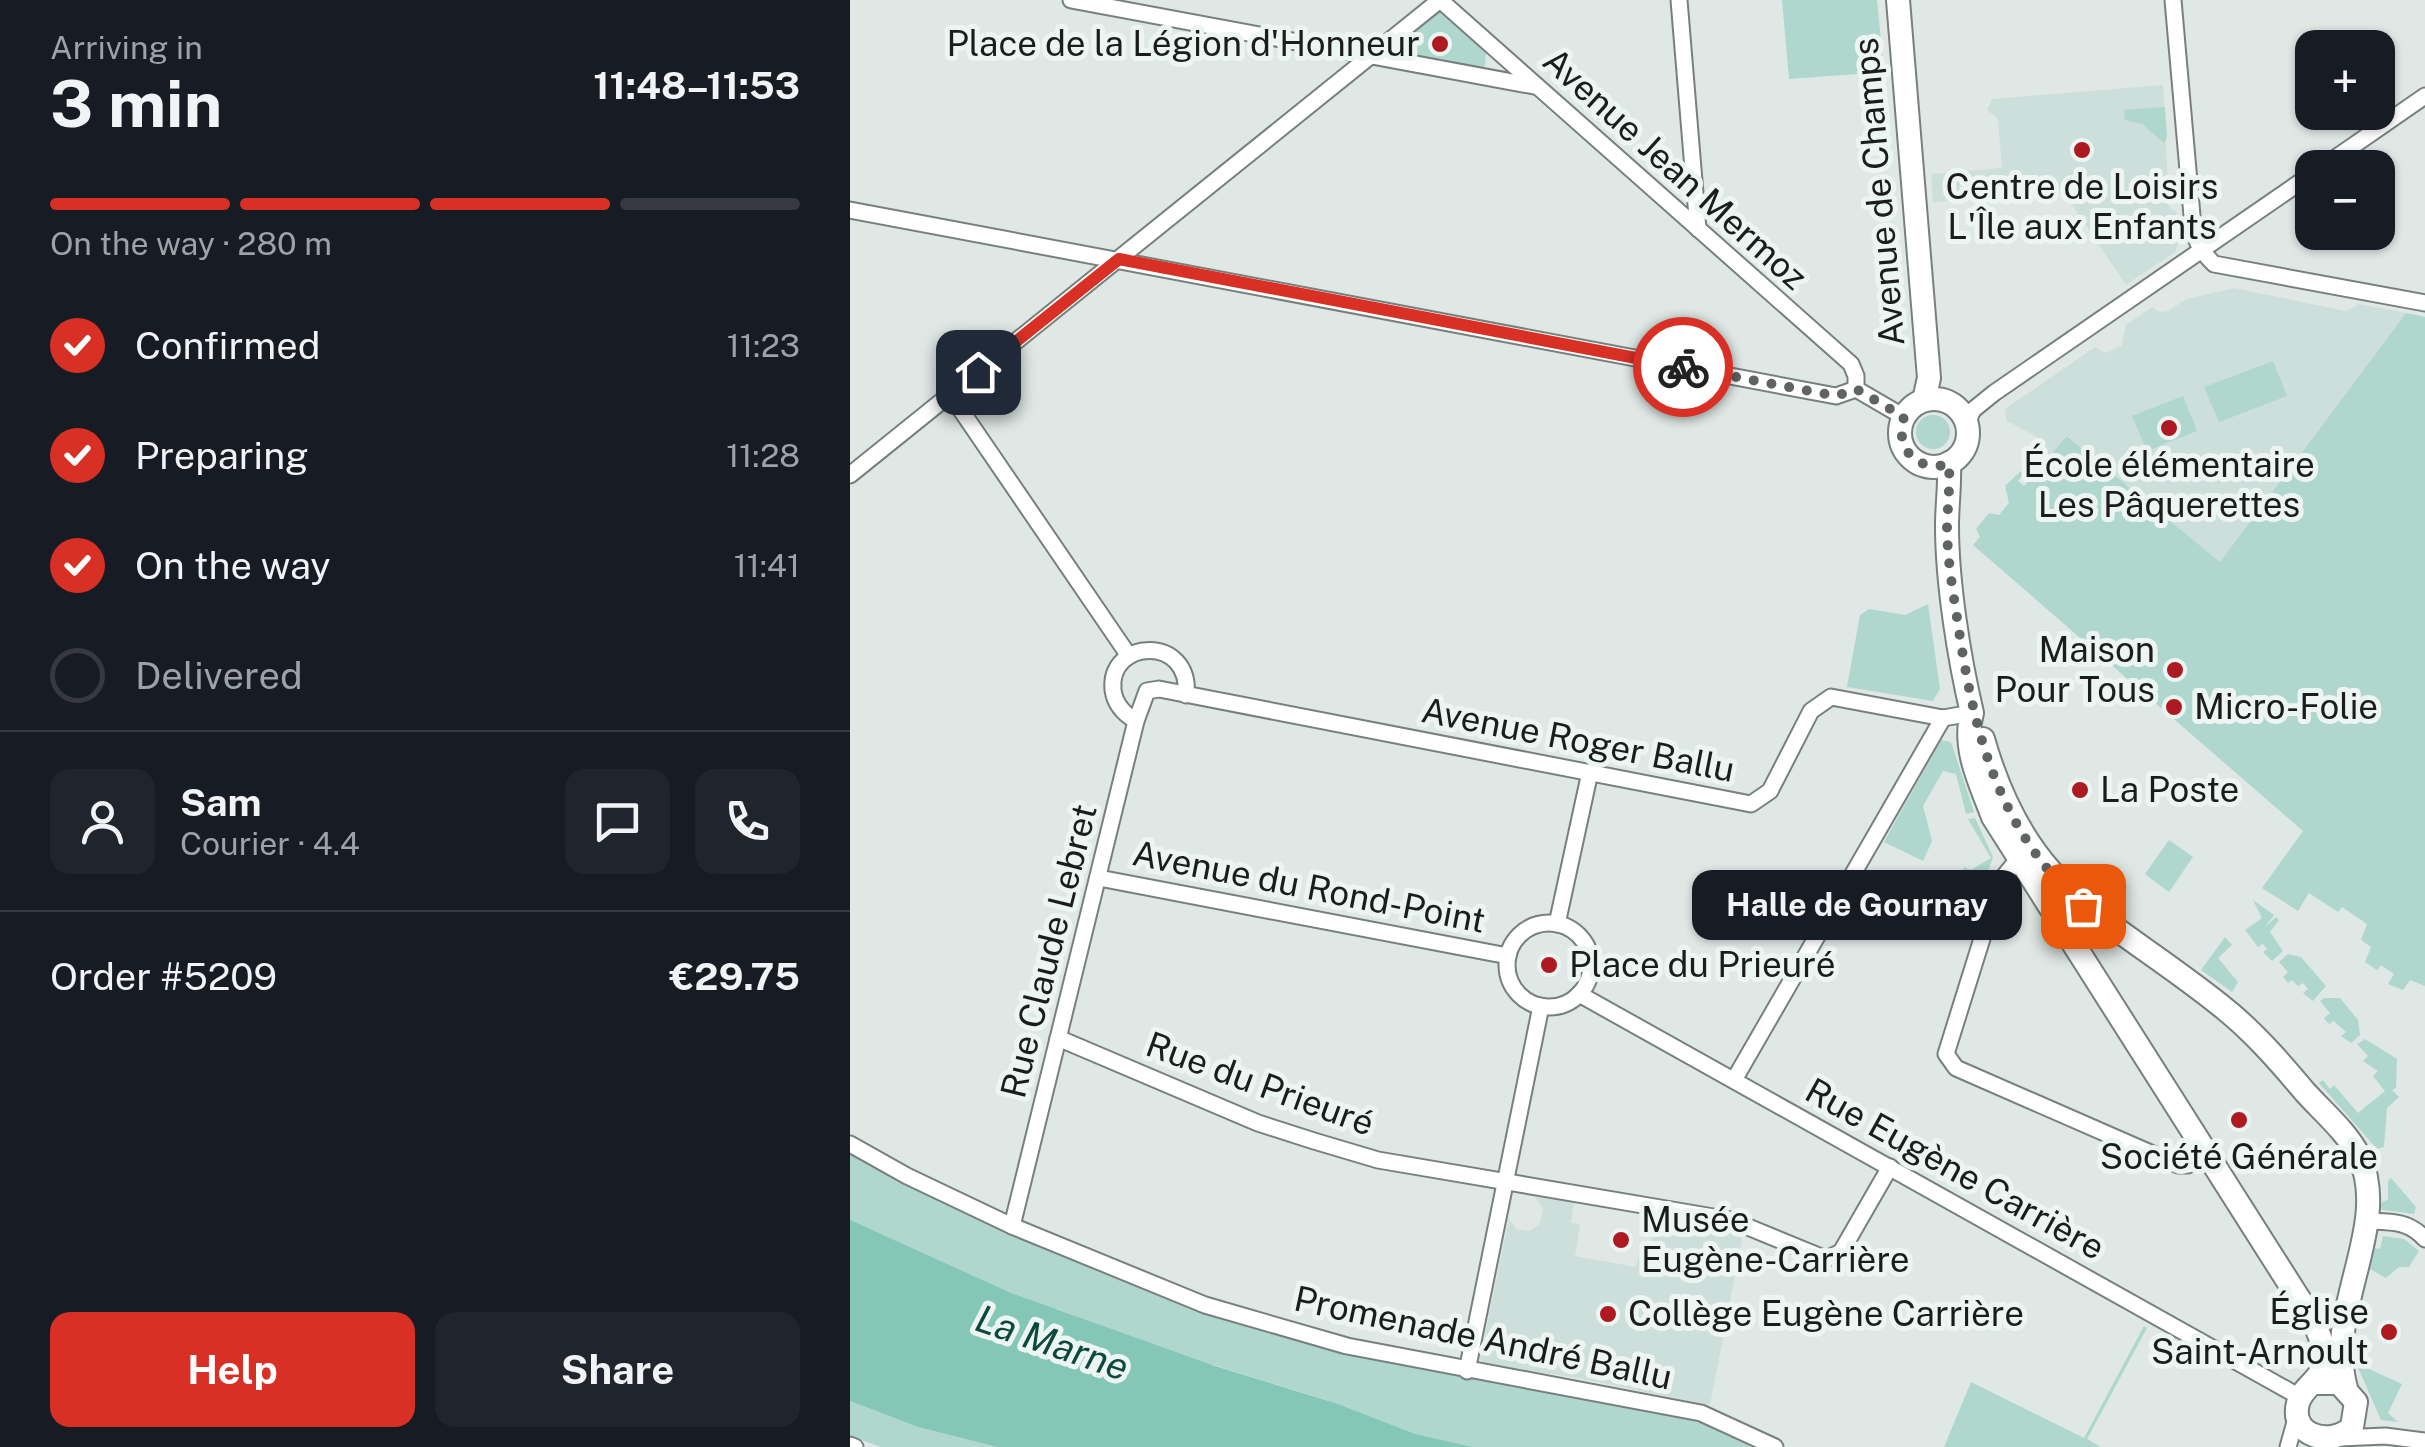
<!DOCTYPE html>
<html lang="en">
<head>
<meta charset="utf-8">
<style>
	:root { --surface:#171b24; --page:#20242c; --text:#f1f3f6; --muted:#9ea1a6; --line:#363941; --accent:#d93025 }
	body { margin:0; font-family:"Public Sans",sans-serif; background:var(--page); color:var(--text); height:100vh; display:flex; flex-direction:column; font-size:38px; white-space:nowrap }
	* { box-sizing:border-box; margin:0 }
	p { font-size:32px; color:var(--muted) }
	.icon { flex:none; width:55px; height:55px; fill:none; stroke:currentColor; stroke-width:2; stroke-linecap:round; stroke-linejoin:round }
	.map { position:relative; flex:1; overflow:hidden }
	.drawer { display:flex; flex-direction:column; background:var(--surface); width:850px }
	.drawer>* { flex:none }
	.fabs { position:absolute; left:1445px; top:30px; display:grid; gap:20px }
	.fabs a { display:grid; place-items:center; width:100px; height:100px; border-radius:20px; background:var(--surface); box-shadow:0 2px 8px #0004; font-size:50px }
	.pin { position:absolute; display:grid; place-items:center; width:85px; height:85px; color:#fff; margin:-42px; border-radius:20px; box-shadow:0 5px 15px #0006 }
	.courier { position:absolute; display:grid; place-items:center; width:100px; height:100px; margin:-50px; border:8px solid #d93025; border-radius:50%; background:#fff; color:#222; box-shadow:0 2px 12px #0007 }
	.bubble { position:absolute; height:70px; border-radius:20px; background:var(--surface); box-shadow:0 2px 8px #0004; font-size:32px; font-weight:700; line-height:70px; text-align:center }
	.summary em { font-style:normal; font-weight:700 }
	.summary div { display:flex; flex-direction:column-reverse }
	.summary { display:flex; align-items:center; justify-content:space-between; height:170px; padding:0 50px }
	h1 { font-size:65px; font-weight:700; line-height:75px }
	.bar { display:grid; grid-template-columns:repeat(4,1fr); gap:15px 10px; align-content:center; height:120px; padding:0 50px }
	.bar i { height:12px; border-radius:8px; background:var(--line) }
	.bar .selected { background:var(--accent) }
	.bar p { grid-column:span 4 }
	.line { display:flex; align-items:center; gap:25px; padding:0 50px; border-top:2px solid var(--line) }
	.line div { flex:1 }
	.round { display:grid; place-items:center; flex:none; width:105px; height:105px; border-radius:20px; background:var(--page) }
	ol { padding:0 50px; list-style:none }
	li { display:flex; align-items:center; gap:30px; height:110px }
	li p { margin-inline-start:auto }
	li .icon { padding:10px; border-radius:50%; background:var(--accent); color:#fff; stroke-width:4 }
	li:last-child { color:var(--muted) }
	li i { width:55px; height:55px; border:5px solid var(--line); border-radius:50% }
	.cta { display:flex; gap:20px; margin-top:auto; padding:20px 50px }
	.cta a { flex:1; height:115px; border-radius:20px; background:var(--accent); color:#fff; font-size:40px; font-weight:700; line-height:115px; text-align:center }
	.cta a+a { background:var(--page); color:var(--text) }
	main { display:flex; flex:1; min-height:0 }
	.map>svg:first-child { display:block }
	.built { fill:#cddfda }
	.green { fill:#afd7cd }
	.water { fill:#85c7b7 }
	.lines { fill:none; stroke-linecap:round; stroke-linejoin:round }
	.minor-casing { stroke:#78807e; stroke-width:19 }
	.secondary-casing { stroke:#78807e; stroke-width:26 }
	.minor { stroke:#fff; stroke-width:15 }
	.secondary { stroke:#fff; stroke-width:22 }
	.done { stroke:#5f6462; stroke-width:10; stroke-dasharray:0 18 }
	.route { stroke:#d93025; stroke-width:12 }
	.poi-dot { fill:#ad1a21; stroke:#ecf5f2; stroke-width:4 }
	.labels { text-anchor:middle; stroke-width:10; stroke-linejoin:round; paint-order:stroke }
	.poi-label { font-size:35px; fill:#1a1d1c; stroke:#ecf5f2; text-anchor:start }
	.street-label { font-size:35px; fill:#1a1d1c; stroke:#ecf5f2 }
	.water-label { font-size:38px; font-style:italic; fill:#0d483d; stroke:#ecf5f2 }
</style>
</head>
<body>
<main>
<section class="drawer">
<div class="summary"><div><h1>3 min</h1><p>Arriving in</p></div><em>11:48–11:53</em></div>
<div class="bar"><i class="selected"></i><i class="selected"></i><i class="selected"></i><i></i><p>On the way · 280 m</p></div>
<ol>
<li><svg class="icon" aria-label="check" viewBox="0 0 24 24"><path d="M5 12l5 5 9-10"/></svg>Confirmed<p>11:23</p></li>
<li><svg class="icon" aria-label="check" viewBox="0 0 24 24"><path d="M5 12l5 5 9-10"/></svg>Preparing<p>11:28</p></li>
<li><svg class="icon" aria-label="check" viewBox="0 0 24 24"><path d="M5 12l5 5 9-10"/></svg>On the way<p>11:41</p></li>
<li><i></i>Delivered</li>
</ol>
<div class="line" style="height:180px"><a class="round"><svg class="icon" aria-label="person" viewBox="0 0 24 24"><circle cx="12" cy="8" r="4"/><path d="M4 21q1-7 8-7t8 7"/></svg></a><div><b>Sam</b><p>Courier · 4.4</p></div><a class="round"><svg class="icon" aria-label="chat" viewBox="0 0 24 24"><path d="M4 5h16v11H9l-5 4z"/></svg></a><a class="round"><svg class="icon" aria-label="phone" viewBox="0 0 24 24"><path d="M5 4h4l2 5-3 2q2 4 5 5l2-3 5 2v4C11 20 4 13 5 4z"/></svg></a></div>
<div class="line" style="height:130px"><div>Order #5209</div><b>€29.75</b></div>
<div class="cta"><a>Help</a><a>Share</a></div>
</section>
<div class="map">
<svg width="1575" height="1447" viewBox="0 0 1575 1447">
	<rect width="100%" height="100%" fill="#dfe8e5"/>
	<g class="built">
		<path d="M1313 85 1319 207 1326 212 1329 241 1325 252 1276 285 1214 193 1083 202 1081 174 1152 168 1148 119 1137 110 1142 99Z"/>
		<path d="M1384 288 1496 311 1509 304 1556 313 1370 562 1218 436 1180 478 1171 471 1195 441 1157 421 1155 409 1245 347 1256 353 1272 345 1276 325 1302 307 1310 312 1318 311 1337 299Z"/>
		<path d="M685 1197 724 1202 721 1223 730 1224 725 1256 786 1267 789 1254 802 1240 807 1215 893 1233 860 1405 722 1377 636 1364 630 1359 659 1218 666 1229 679 1231 690 1224 693 1209Z"/>
	</g>
	<g class="green">
		<path d="M932 0H1027L1034 72 939 79Z"/>
		<path d="M589 12 636 52 635 66 630 69 550 53 547 43Z"/>
		<path d="M1315 107 1317 137 1314 143 1292 124 1275 120 1274 110Z"/>
		<path d="M1556 313 1575 317V986L1560 980 1553 990 1538 984 1544 974 1531 965 1527 970 1515 962 1521 947 1511 940 1517 924 1492 907 1488 912 1459 893 1448 911 1412 888 1453 831 1123 545 1130 537 1126 529 1139 513 1149 515 1159 503 1155 486 1171 471 1174 473 1168 481 1174 486 1217 436 1370 562Z"/>
		<path d="M1423 361 1437 396 1369 422 1354 387Z"/>
		<path d="M1333 396 1347 431 1297 451 1282 416Z"/>
		<circle cx="1083" cy="432" r="17"/>
		<path d="M1078 604 1090 689 1083 701 997 687 1010 615 1019 609 1055 615Z"/>
		<path d="M1091 740 1101 742 1124 812 1116 814 1106 774 1093 771 1073 806 1082 841 1073 861 1034 842Z"/>
		<path d="M1125 818 1143 857 1129 897 1105 887 1114 867 1121 870 1141 858 1118 819Z"/>
		<path d="M1319 840 1343 857 1319 892 1295 874Z"/>
		<path d="M1403 900 1424 915 1415 927 1426 917 1429 920 1420 932 1433 951 1422 961 1413 952 1417 949 1413 944 1408 947 1395 930 1412 918Z"/>
		<path d="M1375 937 1382 945 1368 958 1388 982 1382 992 1351 970Z"/>
		<path d="M1438 954 1451 957 1476 986 1463 1001 1453 993 1458 989 1453 983 1448 986 1442 980 1438 983 1433 977 1438 972 1429 962Z"/>
		<path d="M1474 998H1490L1508 1020 1510 1035 1501 1043 1491 1036 1496 1032 1484 1021 1479 1024 1474 1018 1480 1013 1470 1001Z"/>
		<path d="M1515 1039 1547 1059 1546 1088 1542 1090 1549 1097 1537 1108 1534 1147 1527 1149 1469 1083 1473 1080 1480 1089 1484 1085 1508 1113 1535 1091 1523 1076 1528 1071 1513 1061 1518 1056 1507 1044Z"/>
		<path d="M0 1152C149 1228 300 1303 462 1345 539 1365 616 1378 694 1390 745 1398 801 1404 851 1419 872 1426 893 1438 914 1447H566L543 1427 515 1417 511 1422 485 1403 364 1365 356 1367 207 1309 204 1314 0 1226Z"/>
		<path d="M1541 1178 1566 1207 1564 1214 1527 1209 1526 1206 1538 1199V1181Z"/>
		<path d="M1533 1236 1554 1239 1569 1251 1559 1267H1549L1536 1278 1520 1269 1525 1248 1530 1249Z"/>
		<path d="M1294 1326 1297 1328 1237 1439 1251 1447H1094L1121 1382 1234 1438Z"/>
		<path d="M1506 1363 1552 1384 1538 1413 1548 1422 1531 1420Z"/>
		<path d="M0 1401 68 1427 147 1447H31L0 1436Z"/>
	</g>
	<path class="water" d="M0 1220 161 1293 362 1365 485 1403 565 1434 622 1447H147L68 1427 0 1401Z"/>
	<g class="lines">
		<defs>
			<g id="minor">
				<path d="M221 0 684 86"/>
				<path d="M590 0 1001 364 1006 376V389"/>
				<path d="M829 0 848 229"/>
				<path d="M1323 0 1343 227C1346 243 1352 252 1364 264L1575 303"/>
				<path d="M1471 168 1575 96"/>
				<path d="M0 210 986 396 1006 389"/>
				<path d="M1006 389 1054 417"/>
				<path d="M100 394 279 656"/>
				<path d="M1117 423 1123 410 1144 393 1462 174"/>
				<path d="M0 475 590 0"/>
				<path d="M286 721C274 714 265 705 263 690 258 638 342 635 336 695"/>
				<path d="M1174 852 1150 881 1096 1054 1106 1068 1328 1165H1338L1357 1152"/>
				<path d="M249 878 658 956"/>
				<circle cx="699" cy="965" r="42"/>
				<path d="M707 924 740 772"/>
				<path d="M729 994 1450 1397"/>
				<path d="M208 1038 408 1123 464 1141 528 1160 881 1220 976 1259 991 1252 1040 1167"/>
				<path d="M884 1080 1093 718"/>
				<path d="M0 1144 57 1176 162 1226 355 1305 497 1346 851 1413 925 1447"/>
				<path d="M1516 1221C1540 1222 1558 1220 1575 1239"/>
				<path d="M162 1226 286 721 297 691 309 689 901 804 920 791 961 711 981 697 1093 718 1122 713"/>
				<path d="M617 1371 691 1006"/>
				<path d="M1490 1438 1535 1436 1575 1441"/>
				<path d="M0 1445 5 1447"/>
				<path d="M1438 1447 1447 1415"/>
			</g>
			<g id="secondary">
				<path d="M1048 0 1079 378 1074 400"/>
				<circle cx="1084" cy="433" r="34"/>
				<path d="M1099 463C1100 485 1097 505 1097 526 1097 582 1109 658 1122 713 1112 748 1131 785 1143 817L1465 1324 1471 1340 1472 1370C1466 1382 1452 1389 1448 1403 1439 1437 1482 1447 1502 1427L1506 1402 1489 1383H1465"/>
				<path d="M1133 739C1177 894 1256 914 1370 1005 1402 1030 1429 1061 1455 1092 1473 1112 1497 1132 1509 1156 1542 1225 1474 1311 1496 1388"/>
			</g>
		</defs>
		<use href="#minor" class="minor-casing"/>
		<use href="#secondary" class="secondary-casing"/>
		<use href="#minor" class="minor"/>
		<use href="#secondary" class="secondary"/>
	</g>
	<g class="lines">
		<path class="done" d="M833 367 986 396 1006 389 1054 417C1044 448 1067 473 1099 464 1100 484 1098 504 1097 525 1097 558 1103 592 1108 624 1124 733 1148 830 1233 906"/>
		<path class="route" d="M128 372 269 259 833 367"/>
	</g>
	<g class="poi-dot">
		<circle cx="590" cy="44" r="10"/>
		<circle cx="1232" cy="150" r="10"/>
		<circle cx="1319" cy="428" r="10"/>
		<circle cx="1325" cy="670" r="10"/>
		<circle cx="1324" cy="707" r="10"/>
		<circle cx="1230" cy="790" r="10"/>
		<circle cx="699" cy="965" r="10"/>
		<circle cx="1389" cy="1120" r="10"/>
		<circle cx="771" cy="1240" r="10"/>
		<circle cx="758" cy="1314" r="10"/>
		<circle cx="1539" cy="1332" r="10"/>
	</g>
	<g class="labels">
		<g class="poi-label">
			<text x="570" y="56" text-anchor="end">Place de la Légion d'Honneur</text>
			<text x="1232" y="199" text-anchor="middle">Centre de Loisirs<tspan x="1232" dy="40">L'Île aux Enfants</tspan></text>
			<text x="1319" y="477" text-anchor="middle">École élémentaire<tspan x="1319" dy="40">Les Pâquerettes</tspan></text>
			<text x="1305" y="662" text-anchor="end">Maison<tspan x="1305" dy="40">Pour Tous</tspan></text>
			<text x="1344" y="719">Micro-Folie</text>
			<text x="1250" y="802">La Poste</text>
			<text x="719" y="977">Place du Prieuré</text>
			<text x="1389" y="1169" text-anchor="middle">Société Générale</text>
			<text x="791" y="1232">Musée<tspan x="791" dy="40">Eugène-Carrière</tspan></text>
			<text x="1519" y="1324" text-anchor="end">Église<tspan x="1519" dy="40">Saint-Arnoult</tspan></text>
			<text x="778" y="1326">Collège Eugène Carrière</text>
		</g>
		<g class="street-label">
			<text transform="translate(825 169) rotate(42)" y="12">Avenue Jean Mermoz</text>
			<text transform="translate(1029 192) rotate(-95)" y="12">Avenue de Champs</text>
			<text transform="translate(728 740) rotate(11)" y="12">Avenue Roger Ballu</text>
			<text transform="translate(459 887) rotate(11)" y="12">Avenue du Rond-Point</text>
			<text transform="translate(199 951) rotate(-76)" y="12">Rue Claude Lebret</text>
			<text transform="translate(410 1084) rotate(20)" y="12">Rue du Prieuré</text>
			<text transform="translate(1105 1169) rotate(29)" y="12">Rue Eugène Carrière</text>
			<text transform="translate(633 1338) rotate(12)" y="12">Promenade André Ballu</text>
		</g>
		<g class="water-label">
			<text transform="translate(202 1343) rotate(19)" y="13">La Marne</text>
		</g>
	</g>
</svg>
<div class="fabs">
<a>+</a>
<a>−</a>
</div>
<div class="pin" style="left:1233px;top:906px;background:#ea580c"><svg class="icon" aria-label="bag" viewBox="0 0 24 24"><path d="M5 8h14l-1 12H6zM9 8a3 3 0 0 1 6 0"/></svg></div>
<div class="pin" style="left:128px;top:372px;background:#1f2937"><svg class="icon" aria-label="home" viewBox="0 0 24 24"><path d="M3 11l9-7 9 7M6 9v11h12V9"/></svg></div>
<div class="courier" style="left:833px;top:367px"><svg class="icon" aria-label="bike" viewBox="0 0 24 24"><circle cx="6" cy="16" r="4"/><circle cx="18" cy="16" r="4"/><path d="M6 16l4-8h5l3 8M10 8l3 8H6M13 5h3"/></svg></div>
<div class="bubble" style="left:842px;top:870px;width:330px">Halle de Gournay</div>
</div>
</main>
</body>
</html>
